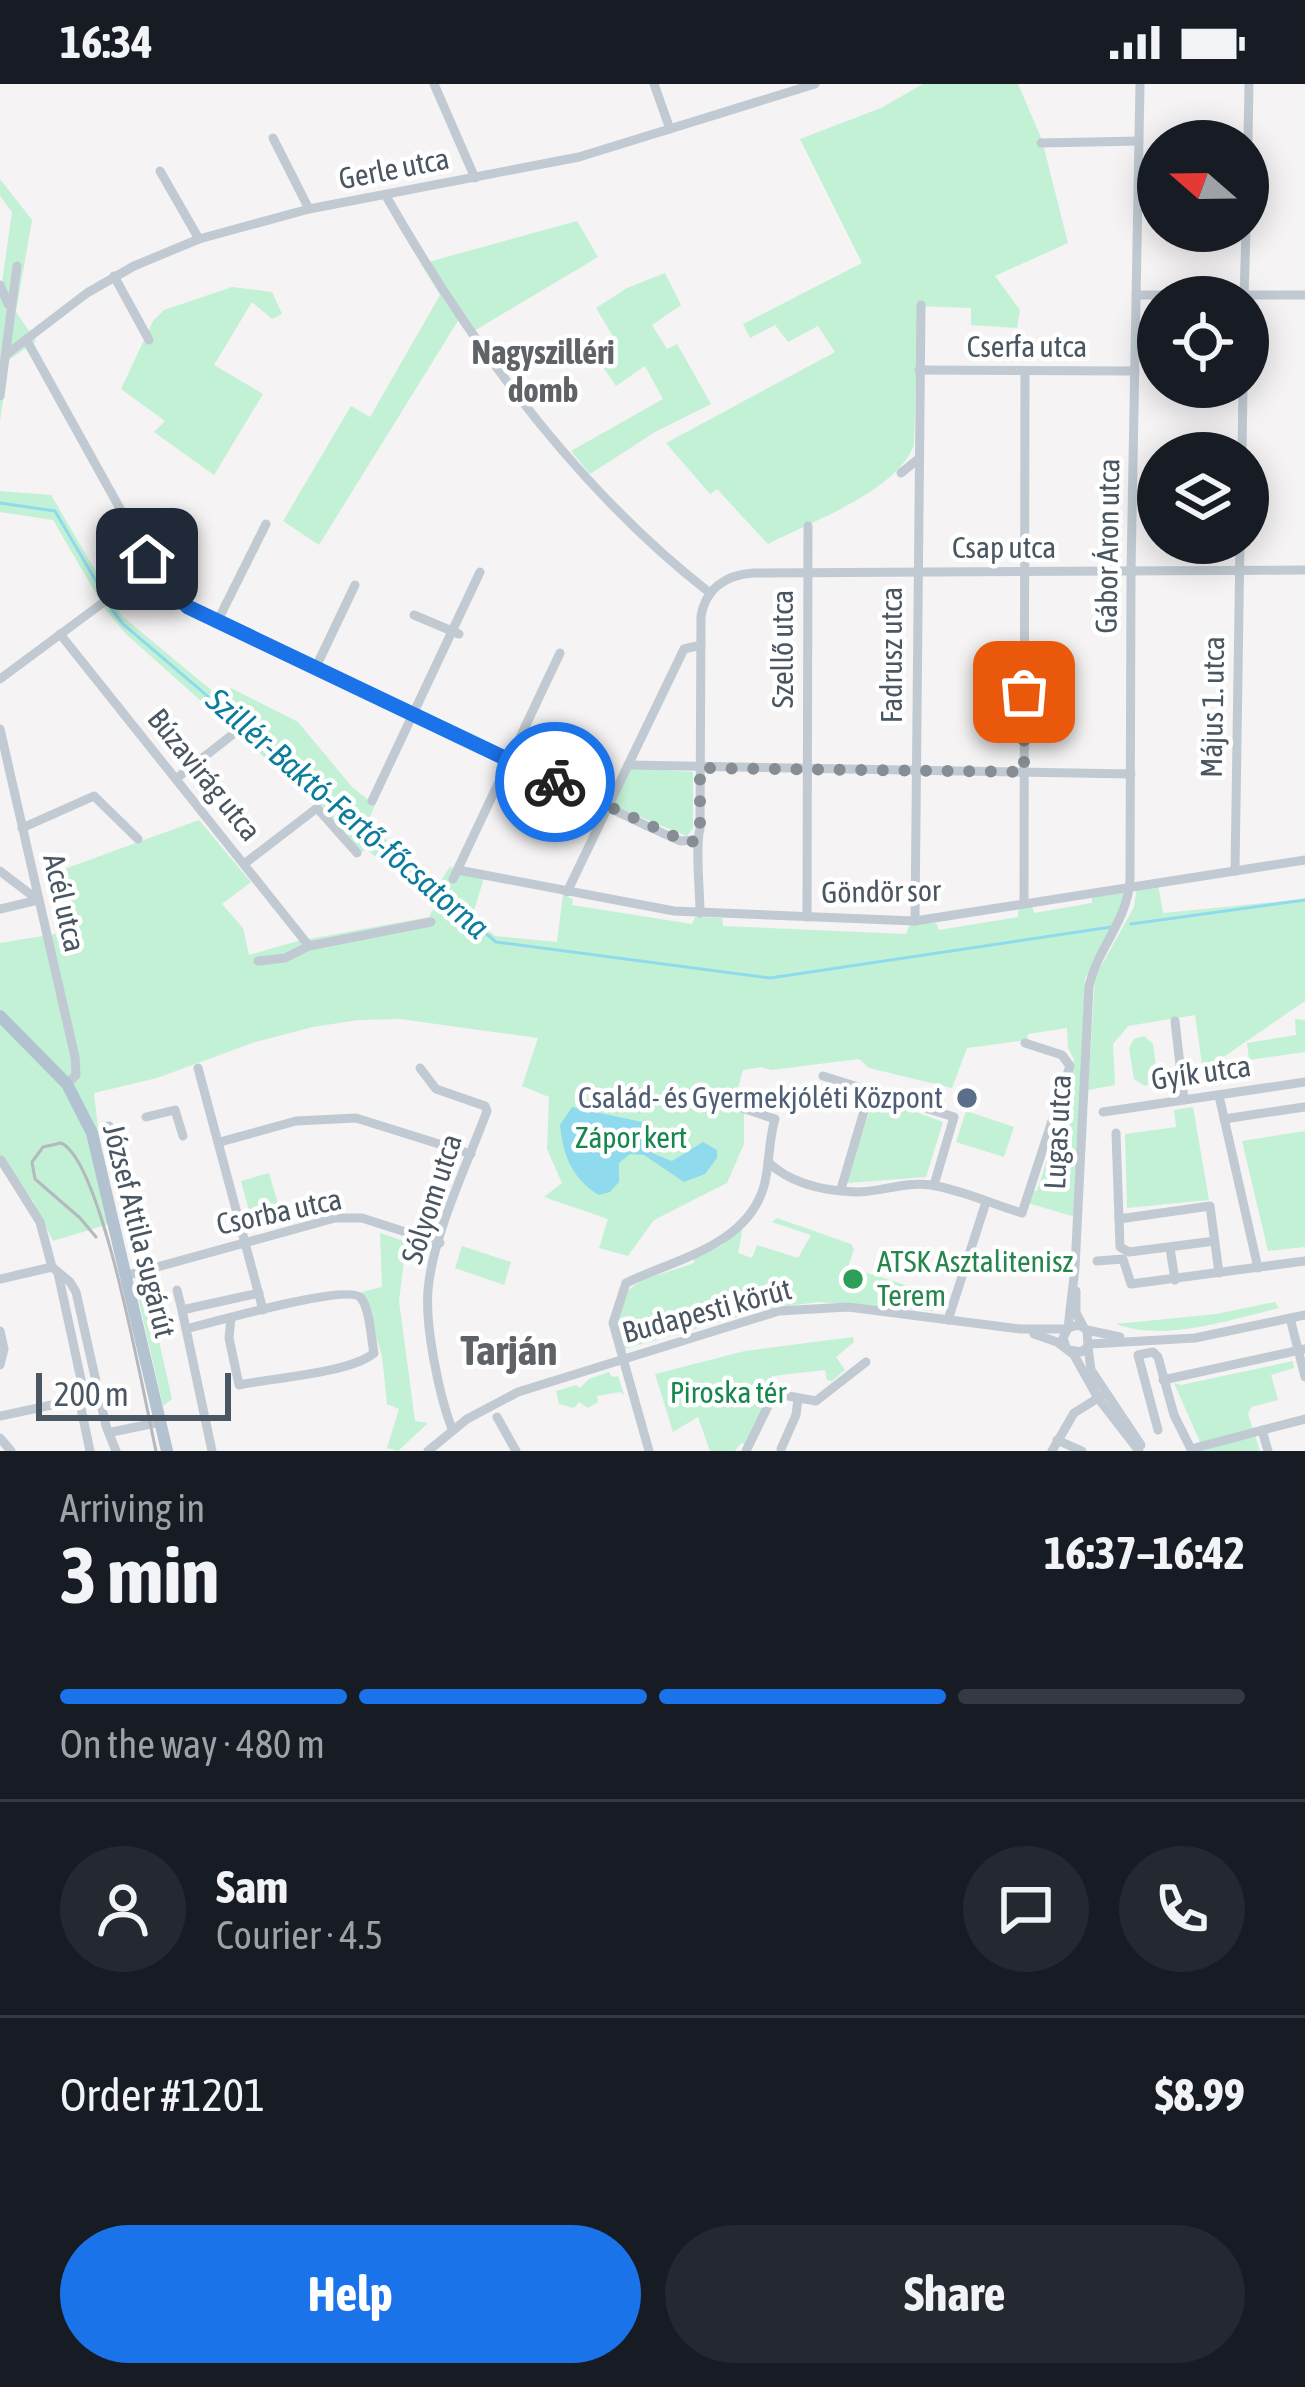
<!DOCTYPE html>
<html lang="en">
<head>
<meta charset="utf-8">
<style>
	:root { --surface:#171b24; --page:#242831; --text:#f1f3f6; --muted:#9ea1a6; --line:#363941; --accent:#1a73e8 }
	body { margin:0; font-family:"Asap Condensed",sans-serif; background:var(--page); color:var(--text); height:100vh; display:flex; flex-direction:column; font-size:45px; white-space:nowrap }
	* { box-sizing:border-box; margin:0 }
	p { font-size:39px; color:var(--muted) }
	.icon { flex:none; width:66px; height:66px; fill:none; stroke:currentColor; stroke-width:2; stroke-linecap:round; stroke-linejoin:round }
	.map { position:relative; height:1367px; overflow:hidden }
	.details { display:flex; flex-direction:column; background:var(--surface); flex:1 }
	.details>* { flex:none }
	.needle { width:78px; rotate:290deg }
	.tools { position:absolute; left:1137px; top:36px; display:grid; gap:24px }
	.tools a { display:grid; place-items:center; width:132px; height:132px; border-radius:50%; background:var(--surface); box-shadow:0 6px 30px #0003; font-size:60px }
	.scale { position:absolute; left:36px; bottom:30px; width:195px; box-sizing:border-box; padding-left:12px; border:6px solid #4a5661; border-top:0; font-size:33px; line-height:42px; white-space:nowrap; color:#4a5661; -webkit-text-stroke:9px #fff; paint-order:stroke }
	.pin { position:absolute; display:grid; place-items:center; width:102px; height:102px; color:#fff; margin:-51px; border-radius:24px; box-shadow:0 6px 18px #0006 }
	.courier { position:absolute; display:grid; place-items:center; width:120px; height:120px; margin:-60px; border:9px solid #1a73e8; border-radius:50%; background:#fff; color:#222; box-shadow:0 3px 15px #0007 }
	.head em { font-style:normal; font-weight:700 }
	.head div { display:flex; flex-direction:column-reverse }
	.head { display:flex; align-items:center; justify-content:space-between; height:204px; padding:0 60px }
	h1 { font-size:78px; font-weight:700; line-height:90px }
	.bar { display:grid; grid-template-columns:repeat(4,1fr); gap:18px 12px; align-content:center; height:144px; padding:0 60px }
	.bar i { height:15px; border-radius:9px; background:var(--line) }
	.bar .current { background:var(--accent) }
	.bar p { grid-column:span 4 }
	.line { display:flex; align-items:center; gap:30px; padding:0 60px; border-top:3px solid var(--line) }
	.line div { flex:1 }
	.round { display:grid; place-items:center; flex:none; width:126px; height:126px; border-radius:63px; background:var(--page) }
	.action { display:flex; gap:24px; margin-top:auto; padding:24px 60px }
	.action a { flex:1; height:138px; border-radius:72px; background:var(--accent); color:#fff; font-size:48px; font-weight:700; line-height:138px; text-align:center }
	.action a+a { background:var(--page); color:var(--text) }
	.status { display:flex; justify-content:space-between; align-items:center; height:84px; padding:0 60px; background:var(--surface); direction:ltr }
	.status svg { height:33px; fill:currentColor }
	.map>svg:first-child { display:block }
	.green { fill:#c3f1d5 }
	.water { fill:#90daee }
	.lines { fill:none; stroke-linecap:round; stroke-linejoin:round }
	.stream { stroke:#90daee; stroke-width:3 }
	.minor { stroke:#c1cad2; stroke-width:9 }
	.major { stroke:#b3c2d1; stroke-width:12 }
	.tram { stroke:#b5b8bd; stroke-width:3 }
	.done { stroke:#868d94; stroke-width:12; stroke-dasharray:0 21.6 }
	.route { stroke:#1a73e8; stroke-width:15 }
	.service-dot { fill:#5c6f8a; stroke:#fff; stroke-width:4.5 }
	.leisure-dot { fill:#2e9e5b; stroke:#fff; stroke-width:4.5 }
	.labels { text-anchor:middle; stroke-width:9; stroke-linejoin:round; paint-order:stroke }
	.street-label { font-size:30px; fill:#4a5661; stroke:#fff }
	.service-label { font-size:30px; fill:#4e5e75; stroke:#fff; text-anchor:end }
	.park-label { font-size:30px; fill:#17864f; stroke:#fff }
	.leisure-label { font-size:30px; fill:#27864d; stroke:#fff; text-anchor:start }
	.neighbourhood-label { font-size:33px; font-weight:bold; fill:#5f6368; stroke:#fff }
	.water-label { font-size:33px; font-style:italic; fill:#0c7c9b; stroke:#fff }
	.district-label { font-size:42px; font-weight:bold; fill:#5f6368; stroke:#fff }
</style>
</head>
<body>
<div class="status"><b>16:34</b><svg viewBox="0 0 49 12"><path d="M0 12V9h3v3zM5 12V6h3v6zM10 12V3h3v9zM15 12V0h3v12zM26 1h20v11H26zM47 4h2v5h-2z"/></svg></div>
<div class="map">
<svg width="1305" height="1367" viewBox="0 0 1305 1367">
	<rect width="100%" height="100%" fill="#f5f3f3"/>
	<g class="green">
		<path d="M923 0H1018L1042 56 1068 159 995 192 1020 226 1017 244 971 241V224L918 222 914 361C896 408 812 437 768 460L717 405 710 410 666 359 835 268 818 242 788 258 775 241 750 254 743 240 862 179 800 55 881 24Z"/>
		<path d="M0 95 32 136 16 228 36 257 9 276 0 337V213L12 128 0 112Z"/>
		<path d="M577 137 598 173 474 247 461 232 319 461 283 437 351 322 370 333 440 211 421 180Z"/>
		<path d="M665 189 681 221 652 241 667 265 677 260 711 320 655 348 590 390 571 367 663 315 645 282 616 302 595 271 614 254 596 224 627 204Z"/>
		<path d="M232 203 272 208 282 230 272 235 252 218 214 281 263 310 214 391 154 348 165 337 121 305 153 237 164 226Z"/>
		<path d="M0 407 51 411 122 532 223 616 231 604 298 638 352 703 375 721 367 740 440 799 450 782 456 787 484 794 472 833 495 852 557 858 563 811 573 815 572 821 692 840 695 833 722 834 723 842 906 850 910 840 936 839 939 846 1018 833V824L1032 821 1034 829 1092 819V812L1125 807 1118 835 1085 894 1075 1133 1028 1119 1033 1107H1037L1071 1001 1067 998 1074 976 1068 963 1067 944 1028 950 1027 956 967 964 952 1004 869 984 859 975 771 986 761 983 743 986 734 1018 744 1021V1060L727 1099 654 1136 628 1172 599 1164 608 1135 544 1113 562 1099 547 1065 549 1013 522 1002 538 954 400 935 358 936 313 943 255 958 157 994 94 1009 109 1140 53 1157 33 1117 0 1081V859L73 847 59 787 199 736 251 798 222 820 243 844 249 871 298 857 429 833 436 820 366 765 356 772 312 716 127 551 105 525 53 436 0 428Z"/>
		<path d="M631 684 693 688V744L687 752 611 721Z"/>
		<path d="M1158 800 1163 829 1305 815V917L1203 987 1195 931 1128 942 1113 960 1115 1001 1088 1006 1095 893 1134 823 1137 803Z"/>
		<path d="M1295 935 1305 936V968L1249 976 1247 959 1296 951Z"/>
		<path d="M1144 952 1153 960 1157 989 1153 998 1145 1002 1134 995 1129 964 1134 955Z"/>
		<path d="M875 1013 943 1038 926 1093 848 1099 846 1092 872 1021 869 1020Z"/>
		<path d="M1193 1023 1209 1116 1127 1124 1125 1050 1176 1043 1174 1026Z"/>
		<path d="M966 1027 1014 1043 1004 1073 956 1058Z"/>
		<path d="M1305 1047V1163L1268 1167 1242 1057Z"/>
		<path d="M269 1089 279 1123 250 1131 241 1097Z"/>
		<path d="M777 1134 851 1160 854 1165 848 1183 925 1207 924 1216 933 1217 934 1227 818 1218 766 1225 624 1265C603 1194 647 1197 694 1179V1174L721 1162 743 1143 738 1169 752 1174 757 1161 798 1174 811 1151 772 1138Z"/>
		<path d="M380 1149 419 1162 424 1177 404 1175 399 1217 415 1337 428 1339 398 1367 387 1364 399 1325 387 1320 382 1272 362 1208 382 1203Z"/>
		<path d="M462 1162 511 1178 504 1201 455 1184Z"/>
		<path d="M144 1190 172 1315 163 1322 135 1200Z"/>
		<path d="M1275 1218 1279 1224C1229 1236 1165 1258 1116 1240L1216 1230Z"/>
		<path d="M853 1253 854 1258 836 1273 845 1286 832 1297 827 1296 825 1286 772 1292 773 1310 765 1318 747 1361 741 1359 735 1367H710L698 1333 673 1348 655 1290 745 1267Z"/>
		<path d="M1293 1277 1294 1284 1271 1291 1278 1316 1251 1323 1248 1330 1260 1367H1204L1174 1299 1181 1301Z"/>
		<path d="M609 1288 612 1293 618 1292 624 1311 620 1308 597 1312 598 1318 588 1324 579 1318 574 1324 559 1320 556 1307 576 1301 580 1304 589 1295Z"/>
	</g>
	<path class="water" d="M572 1023 642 1038 652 1069 672 1077 703 1058 717 1066V1074L705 1090 684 1098 644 1071 630 1070 619 1079V1098L610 1108 599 1111C572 1095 563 1071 560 1041Z"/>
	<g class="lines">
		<g class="stream">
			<path d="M0 419 55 427 103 509"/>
			<path d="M110 523 123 540 496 858 770 894 1111 843"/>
			<path d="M1131 840 1305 816"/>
		</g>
		<g class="minor">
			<path d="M434 0 475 94"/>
			<path d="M654 0 670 45"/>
			<path d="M273 54 309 125"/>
			<path d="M1248 57 1249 0"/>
			<path d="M1041 59 1139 57"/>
			<path d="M160 87 199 155"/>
			<path d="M386 112C470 259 575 404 710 509"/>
			<path d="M114 192 149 256"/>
			<path d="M0 201 8 220"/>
			<path d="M1136 211H1305"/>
			<path d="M1244 213 1246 147"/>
			<path d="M27 257 138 457 151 490 176 515 647 742 680 757 696 756"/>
			<path d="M7 270 87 209 134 182 199 155 309 125 579 73 815 0"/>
			<path d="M919 286 1135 287"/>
			<path d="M0 312 17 182"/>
			<path d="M1242 369 1243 303"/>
			<path d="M901 389 917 376"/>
			<path d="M414 531 459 550"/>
			<path d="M217 538 266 440"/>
			<path d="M60 550 309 862"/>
			<path d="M315 585 355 501"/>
			<path d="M0 595 139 492 151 490"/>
			<path d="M0 645 75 973 76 991 67 1000"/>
			<path d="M628 681 1131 690"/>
			<path d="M177 694 232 651"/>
			<path d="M372 717 480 488"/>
			<path d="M22 744 94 712 138 755"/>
			<path d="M244 780 317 724 357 769"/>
			<path d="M458 786 674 827 915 837 1305 776"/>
			<path d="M0 787 38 816"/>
			<path d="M1235 787 1240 459"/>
			<path d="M453 795 560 569"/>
			<path d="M567 808 684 565 701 561"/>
			<path d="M1024 820 1025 287"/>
			<path d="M0 825 38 816"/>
			<path d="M700 829C700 808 695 761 700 745L701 532C706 504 726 491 753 489L1305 486"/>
			<path d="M807 833 808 442"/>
			<path d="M915 837 921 221"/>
			<path d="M258 877 285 874 309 862 431 838"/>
			<path d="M1175 937 1184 1016"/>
			<path d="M198 984 263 1226"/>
			<path d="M420 984 436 1005 485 1022 487 1027C467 1081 433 1150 428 1206 425 1243 439 1311 452 1345"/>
			<path d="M823 992 954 1033 934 1101"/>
			<path d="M1219 1012 1258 1184"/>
			<path d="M1103 1028 1305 998"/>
			<path d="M146 1033 175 1026 183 1052"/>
			<path d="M1224 1035 1304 1023"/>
			<path d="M104 1044 109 1042"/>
			<path d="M1116 1049 1119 1135"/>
			<path d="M220 1058 296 1037 356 1034 471 1070"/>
			<path d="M1 1076 40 1138 52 1183 70 1198 76 1208 106 1342 116 1367"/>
			<path d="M768 1078C791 1100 825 1107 856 1108 881 1108 905 1097 931 1101 962 1106 992 1120 1022 1129L1070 982 1062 971 1025 959"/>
			<path d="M841 1105 870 1007"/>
			<path d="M1215 1157 1129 1168 1120 1163 1119 1135 1210 1122 1219 1189"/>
			<path d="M1170 1164 1175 1196"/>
			<path d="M1097 1177 1123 1175 1131 1200 1305 1177"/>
			<path d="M58 1189 85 1314"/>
			<path d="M128 1191 335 1134H362L440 1159"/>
			<path d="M0 1195 52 1183"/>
			<path d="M177 1206 182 1226"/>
			<path d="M1076 1207V1229L1083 1242"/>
			<path d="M1290 1234 1305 1293"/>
			<path d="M948 1236 986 1118"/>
			<path d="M1068 1244 1075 1184 1089 902C1098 863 1127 838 1130 796L1131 487 1140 0"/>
			<path d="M186 1245C210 1239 349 1199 361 1214 370 1226 371 1254 374 1269 351 1289 272 1294 239 1301L229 1254 231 1234"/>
			<path d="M1087 1246 1120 1253"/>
			<path d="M0 1247 4 1265 0 1281"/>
			<path d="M1034 1250 1057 1258 1074 1271 1098 1314 1139 1367"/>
			<path d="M1090 1260 1195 1254 1305 1231"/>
			<path d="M1066 1263 1063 1254 1068 1244 1079 1241 1087 1246 1088 1263 1081 1268 1069 1266"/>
			<path d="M1088 1263 1091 1286 1141 1361"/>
			<path d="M1163 1296 1305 1265"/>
			<path d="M79 1315 90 1367"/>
			<path d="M0 1332 89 1313"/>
			<path d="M497 1333 516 1367"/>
			<path d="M1158 1346 1138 1271 1153 1268 1158 1273 1174 1331 1192 1367"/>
			<path d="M1262 1346 1268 1367"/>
			<path d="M112 1348 160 1338"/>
			<path d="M0 1354 11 1367"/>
			<path d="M1057 1356 1082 1367"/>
			<path d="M781 1365 796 1331 798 1315"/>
			<path d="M1191 1365 1305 1335"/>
			<path d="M212 1367 182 1226 259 1209"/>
			<path d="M428 1367 467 1335 518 1308 779 1227 848 1223 1020 1245H1067"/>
			<path d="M649 1367 613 1239 626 1199C675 1175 747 1162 764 1102 770 1080 768 1058 775 1035L730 1020"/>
			<path d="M746 1367 772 1314 783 1311 816 1317 866 1278"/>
			<path d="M1052 1367 1074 1329 1103 1311"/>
		</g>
		<path class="major" d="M0 932 67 1000 92 1049 167 1367"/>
		<path class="tram" d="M96 1153 80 1134 35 1095 32 1078 43 1063 61 1059C103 1077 144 1315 156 1367"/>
	</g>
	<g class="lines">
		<path class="done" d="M555 698 689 759 696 756 700 745V684L1024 688V608"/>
		<path class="route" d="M147 475 151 490 188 523 555 698"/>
	</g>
	<circle class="service-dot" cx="967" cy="1014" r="12"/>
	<circle class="leisure-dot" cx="853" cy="1195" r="12"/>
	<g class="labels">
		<g class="street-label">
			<text transform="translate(394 85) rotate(-11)" y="10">Gerle utca</text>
			<text x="1027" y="273">Cserfa utca</text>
			<text transform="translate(1108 462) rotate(-89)" y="10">Gábor Áron utca</text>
			<text x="1004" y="474">Csap utca</text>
			<text transform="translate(783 565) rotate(-90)" y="10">Szellő utca</text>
			<text transform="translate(892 571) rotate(-90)" y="10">Fadrusz utca</text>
			<text transform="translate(1213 623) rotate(-89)" y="10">Május 1. utca</text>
			<text transform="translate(204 691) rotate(51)" y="10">Búzavirág utca</text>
			<text transform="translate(881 808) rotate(-1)" y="10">Göndör sor</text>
			<text transform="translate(64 819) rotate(77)" y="10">Acél utca</text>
			<text transform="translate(1201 989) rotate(-8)" y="10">Gyík utca</text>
			<text transform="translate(1058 1048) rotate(-87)" y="10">Lugas utca</text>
			<text transform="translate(432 1115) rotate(-72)" y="10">Sólyom utca</text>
			<text transform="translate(279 1128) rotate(-12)" y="10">Csorba utca</text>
			<text transform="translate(139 1147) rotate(76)" y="10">József Attila sugárút</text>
			<text transform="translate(707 1227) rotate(-15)" y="10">Budapesti körút</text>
		</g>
		<g class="service-label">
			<text x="943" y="1024">Család- és Gyermekjóléti Központ</text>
		</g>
		<g class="park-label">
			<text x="631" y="1064">Zápor kert</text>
			<text x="728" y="1319">Piroska tér</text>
		</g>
		<g class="leisure-label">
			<text x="877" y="1188">ATSK Asztalitenisz<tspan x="877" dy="34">Terem</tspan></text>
		</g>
		<g class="neighbourhood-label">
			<text x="543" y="280">Nagyszilléri<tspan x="543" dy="38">domb</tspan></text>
		</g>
		<g class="water-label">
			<text transform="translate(348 729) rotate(41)" y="12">Szillér-Baktó-Fertő-főcsatorna</text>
		</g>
		<g class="district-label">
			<text x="509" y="1281">Tarján</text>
		</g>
	</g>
</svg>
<div class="tools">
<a><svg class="needle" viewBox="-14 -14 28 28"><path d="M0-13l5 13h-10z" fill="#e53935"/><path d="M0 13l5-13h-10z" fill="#9ea1a6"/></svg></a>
<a><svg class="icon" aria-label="locate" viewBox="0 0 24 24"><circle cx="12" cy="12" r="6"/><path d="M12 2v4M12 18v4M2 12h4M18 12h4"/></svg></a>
<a><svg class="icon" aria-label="layers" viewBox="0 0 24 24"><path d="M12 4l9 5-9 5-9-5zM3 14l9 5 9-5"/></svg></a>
</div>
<div class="scale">200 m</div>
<div class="pin" style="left:1024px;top:608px;background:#ea580c"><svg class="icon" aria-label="bag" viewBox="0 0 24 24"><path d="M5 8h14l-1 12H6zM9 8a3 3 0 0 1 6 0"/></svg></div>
<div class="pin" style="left:147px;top:475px;background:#1f2937"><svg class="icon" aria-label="home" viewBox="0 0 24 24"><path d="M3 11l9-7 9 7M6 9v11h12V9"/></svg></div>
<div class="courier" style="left:555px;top:698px"><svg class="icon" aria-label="bike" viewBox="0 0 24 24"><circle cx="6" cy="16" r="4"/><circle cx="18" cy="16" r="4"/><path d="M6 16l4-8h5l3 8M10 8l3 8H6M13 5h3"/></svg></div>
</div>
<section class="details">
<div class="head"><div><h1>3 min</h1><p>Arriving in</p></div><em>16:37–16:42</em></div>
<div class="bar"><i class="current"></i><i class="current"></i><i class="current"></i><i></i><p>On the way · 480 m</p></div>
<div class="line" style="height:216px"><a class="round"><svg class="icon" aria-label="person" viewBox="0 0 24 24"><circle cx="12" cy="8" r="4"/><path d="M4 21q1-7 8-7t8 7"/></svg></a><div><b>Sam</b><p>Courier · 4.5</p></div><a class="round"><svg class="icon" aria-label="chat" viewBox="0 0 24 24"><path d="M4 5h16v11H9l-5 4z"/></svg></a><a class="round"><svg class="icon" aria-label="phone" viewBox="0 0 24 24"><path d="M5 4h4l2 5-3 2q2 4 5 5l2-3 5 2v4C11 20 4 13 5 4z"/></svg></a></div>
<div class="line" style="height:156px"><div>Order #1201</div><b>$8.99</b></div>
<div class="action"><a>Help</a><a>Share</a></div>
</section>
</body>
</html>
